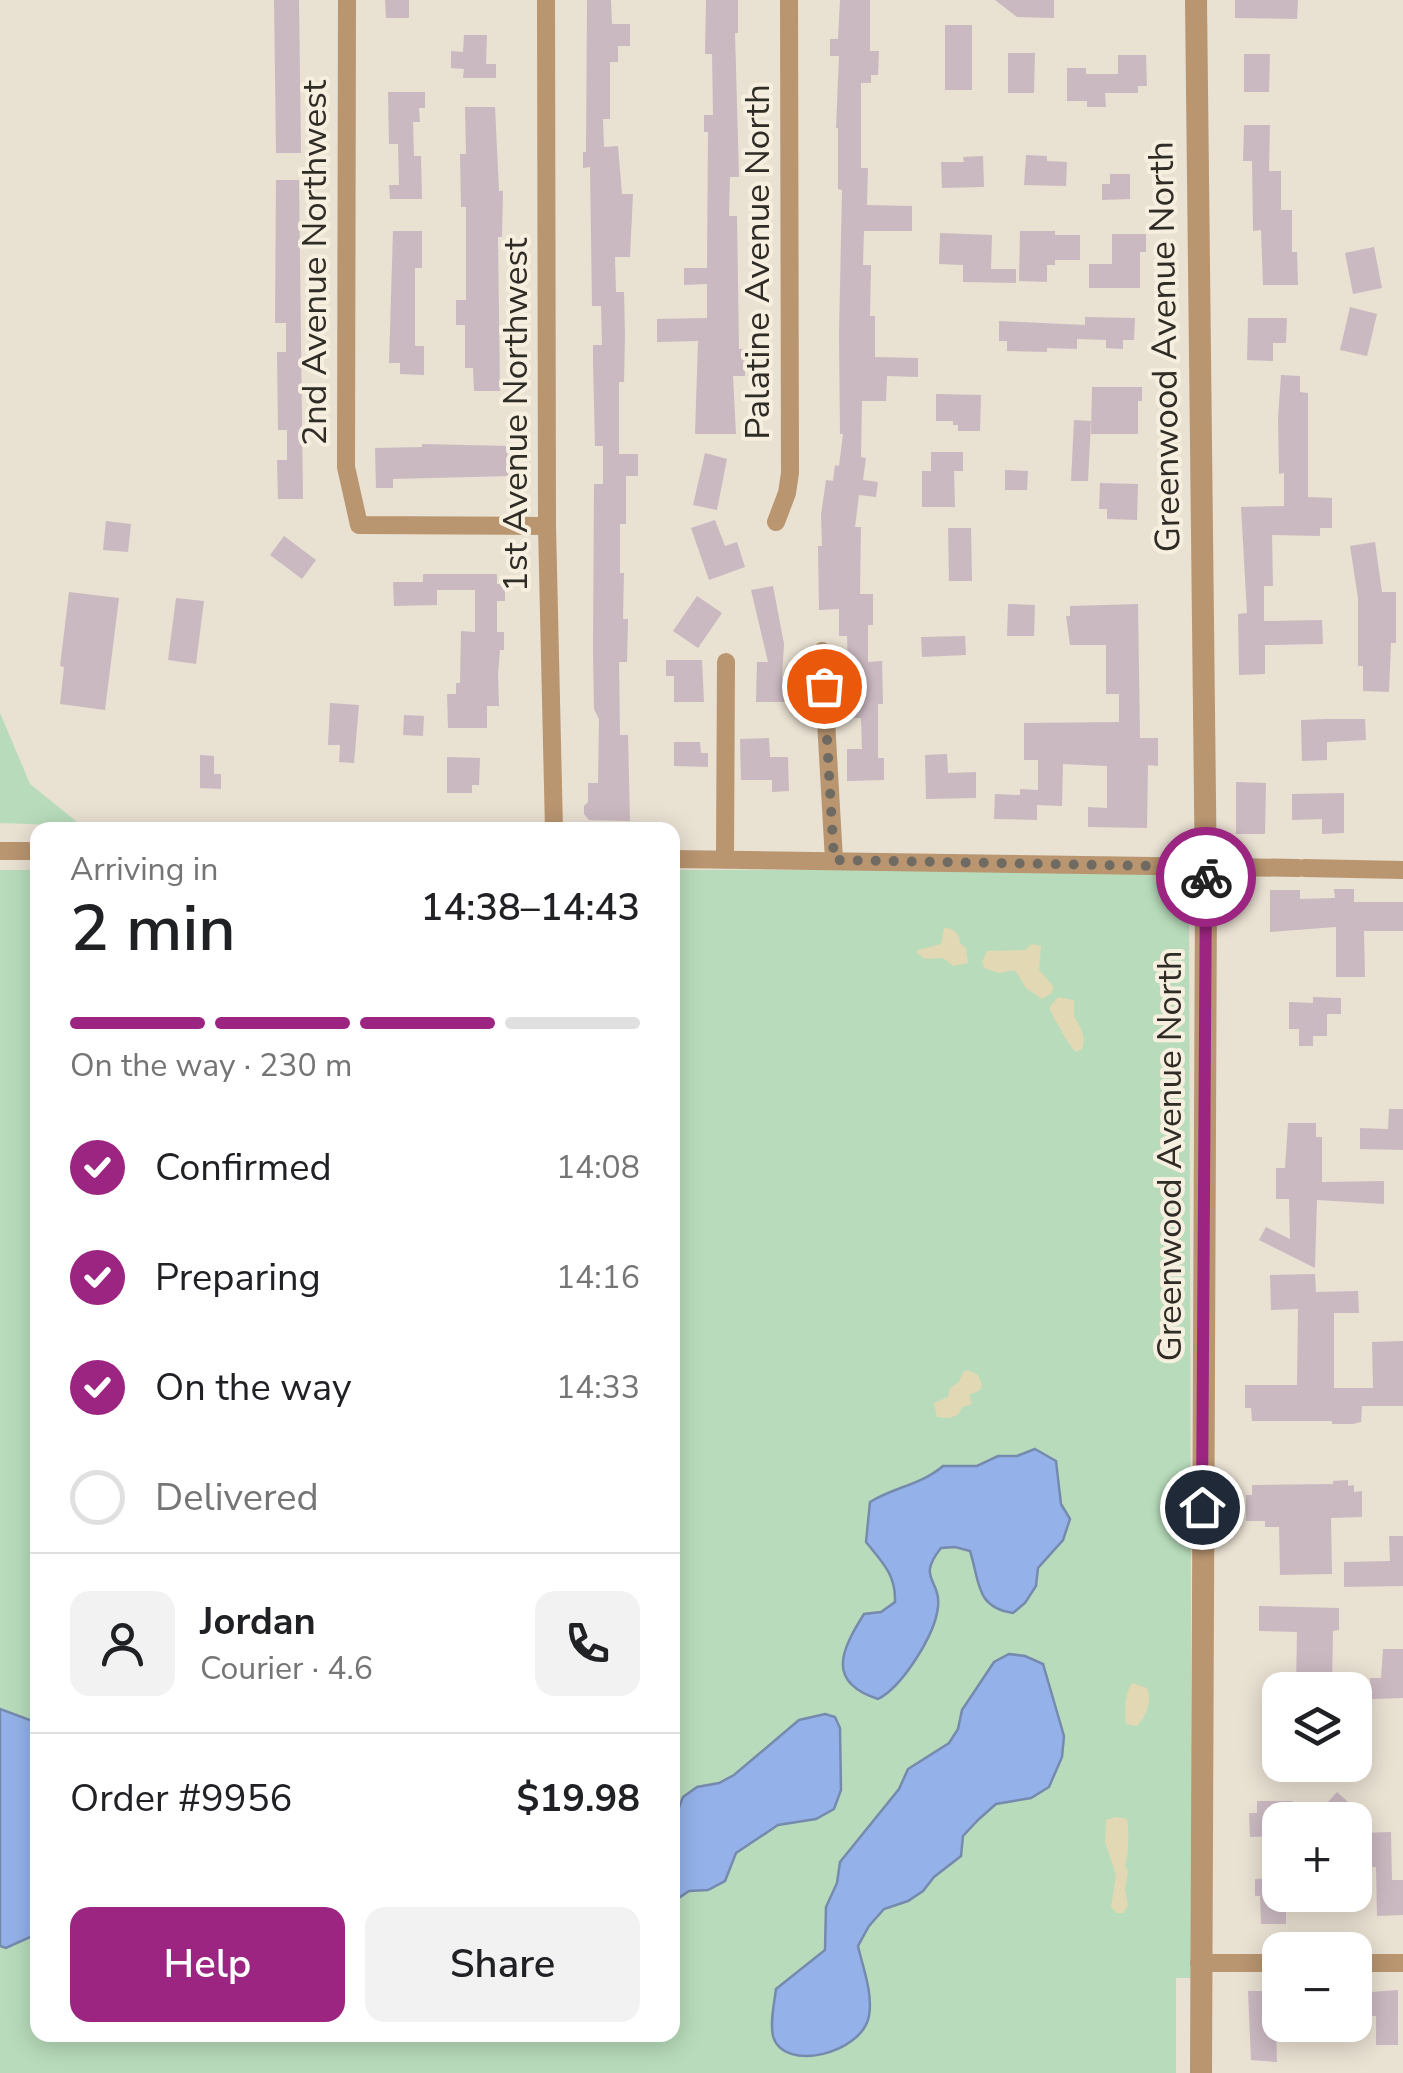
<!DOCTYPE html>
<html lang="en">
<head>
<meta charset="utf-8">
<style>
	:root { --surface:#fff; --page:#f2f2f2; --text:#202124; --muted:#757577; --line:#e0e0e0; --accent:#9b2580 }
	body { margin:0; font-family:"Nunito Sans",sans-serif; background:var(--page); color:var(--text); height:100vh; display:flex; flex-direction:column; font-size:38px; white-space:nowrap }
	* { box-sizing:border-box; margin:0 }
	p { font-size:32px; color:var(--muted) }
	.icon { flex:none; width:55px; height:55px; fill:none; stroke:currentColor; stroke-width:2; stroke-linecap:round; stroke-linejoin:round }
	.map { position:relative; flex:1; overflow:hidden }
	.details { position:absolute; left:30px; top:822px; width:650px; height:1220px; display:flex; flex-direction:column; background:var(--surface); border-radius:20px; box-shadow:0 5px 25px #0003 }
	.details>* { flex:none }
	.buttons { position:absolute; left:1262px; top:1672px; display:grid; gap:20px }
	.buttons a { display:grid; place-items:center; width:110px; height:110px; border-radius:20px; background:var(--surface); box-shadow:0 5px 25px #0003; font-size:50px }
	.pin { position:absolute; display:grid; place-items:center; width:85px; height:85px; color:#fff; margin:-42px; border:5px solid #fff; border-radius:50%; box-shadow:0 2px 10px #0007 }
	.courier { position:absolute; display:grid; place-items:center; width:100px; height:100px; margin:-50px; border:8px solid #9b2580; border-radius:50%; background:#fff; color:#222; box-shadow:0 2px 12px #0007 }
	.overview em { font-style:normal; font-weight:600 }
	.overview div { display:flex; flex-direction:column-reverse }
	.overview { display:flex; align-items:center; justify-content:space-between; height:170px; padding:0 40px }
	h1 { font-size:65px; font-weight:600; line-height:75px }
	.bar { display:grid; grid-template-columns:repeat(4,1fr); gap:15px 10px; align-content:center; height:120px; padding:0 40px }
	.bar i { height:12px; border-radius:8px; background:var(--line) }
	.bar .on { background:var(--accent) }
	.bar p { grid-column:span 4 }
	.line { display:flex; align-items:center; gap:25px; padding:0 40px; border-top:2px solid var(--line) }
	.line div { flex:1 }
	.round { display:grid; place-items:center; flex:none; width:105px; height:105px; border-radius:20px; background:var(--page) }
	ol { padding:0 40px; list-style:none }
	li { display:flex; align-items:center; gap:30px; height:110px }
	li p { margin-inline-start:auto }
	li .icon { padding:10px; border-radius:50%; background:var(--accent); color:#fff; stroke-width:4 }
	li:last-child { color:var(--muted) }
	li i { width:55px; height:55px; border:5px solid var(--line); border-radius:50% }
	.cta { display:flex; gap:20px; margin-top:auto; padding:20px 40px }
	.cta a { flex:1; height:115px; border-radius:20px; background:var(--accent); color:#fff; font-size:40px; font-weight:600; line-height:115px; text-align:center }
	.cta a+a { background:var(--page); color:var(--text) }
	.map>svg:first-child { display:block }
	.green { fill:#b8dcbb }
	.sand { fill:#e2d8b3 }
	.water { fill:#94b2e9; stroke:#768aae; stroke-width:2.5 }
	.building { fill:#cbb9c1 }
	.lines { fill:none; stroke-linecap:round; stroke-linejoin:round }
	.minor { stroke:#b99570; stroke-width:18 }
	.tertiary { stroke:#b99570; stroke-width:22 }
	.done { stroke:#706b62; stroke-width:10; stroke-dasharray:0 18 }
	.route { stroke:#9b2580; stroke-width:12 }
	.labels { text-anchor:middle; stroke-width:8; stroke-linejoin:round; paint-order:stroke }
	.street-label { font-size:35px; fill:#2f2c26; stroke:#f6eedf }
</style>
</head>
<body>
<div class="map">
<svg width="1403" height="2073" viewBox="0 0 1403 2073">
	<rect width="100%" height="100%" fill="#e9e1d2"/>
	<g class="green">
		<path d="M0 713 30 784 82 826 0 823Z"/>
		<path d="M1153 869C1176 875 1185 884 1189 907L1192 1978H1176V2073H0V870H38V2035H672L673 870Z"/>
	</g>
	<g class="sand">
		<path d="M944 928C953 927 960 934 960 943L966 948 968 963 953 966 943 958 925 959 917 953 918 950 941 944Z"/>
		<path d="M1032 944 1041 946 1039 970 1053 986 1052 993 1042 999 1026 988 1015 970 999 973 984 968 982 962 987 951 1025 950Z"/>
		<path d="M1058 997 1074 1000V1016C1081 1028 1086 1035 1082 1049L1076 1052C1069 1046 1054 1018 1049 1008Z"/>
		<path d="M968 1370 978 1375 982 1385 980 1390 969 1395 972 1404 962 1407 959 1414 950 1418 937 1417 934 1403 948 1397 950 1388 959 1382 963 1372Z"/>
		<path d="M1132 1683 1147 1688C1152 1701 1147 1715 1137 1726L1126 1724C1124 1713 1125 1692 1132 1683Z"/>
		<path d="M1116 1817 1127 1819C1129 1833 1129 1853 1125 1866L1128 1871 1125 1889 1128 1906 1123 1913H1117L1111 1907 1116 1875 1105 1842 1106 1820Z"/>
	</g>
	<g class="water">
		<path d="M1035 1449 1056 1461 1061 1504 1070 1519 1063 1540 1038 1568 1036 1586 1025 1603 1013 1613C975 1607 980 1582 970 1551L955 1547 941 1548C916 1579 941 1579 938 1607 935 1635 902 1687 878 1699 825 1682 842 1649 864 1614L881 1612 895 1602C896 1575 883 1563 866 1542L870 1502C894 1487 921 1485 943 1466H977L998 1456H1017Z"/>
		<path d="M1009 1654 1025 1656 1043 1664 1064 1736 1062 1757 1049 1787 1031 1798 996 1804 979 1819 963 1836 961 1856 934 1877 923 1891 908 1901 884 1909 869 1926 858 1946C863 1968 873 1993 869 2016 862 2054 783 2073 773 2036 770 2021 774 2005 776 1989L825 1950 826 1907 837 1883 840 1862 899 1789 908 1769 949 1743 958 1729 962 1710 994 1662Z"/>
		<path d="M0 1709 38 1723 37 1934 6 1948 0 1946Z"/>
		<path d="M825 1714 835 1717 840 1728 841 1790 834 1809 816 1819 778 1825 736 1853 725 1881 708 1890 689 1891 673 1902V1839L675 1818 683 1797 697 1787 719 1783 734 1775 799 1720Z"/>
	</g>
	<g class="building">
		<path d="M274 0H299L301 153H276Z"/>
		<path d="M385 0H409V18H386Z"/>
		<path d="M587 0H611L612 24H630V46H618V62H610V119H603L604 147 618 146 622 194H633L630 257H615L616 292H624L625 335 624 382H619V454H638V476H626V524H620V573H624L623 619H628L627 662H619L620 735H628L630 821 589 820 584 814V806L588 802V783H598L599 719 594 709 593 651 594 484H603V446H595L593 362V345H602L601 306H592L590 167 583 168V152H586Z"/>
		<path d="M706 0H738V33H735L739 177H730L729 216H737L739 349H745V376H733L736 434H695L698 341 657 342V319L707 318V284L684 285V268H707L708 132H704V115H713L712 54H705Z"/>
		<path d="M840 0H870V51H879L878 75H871V83H861V168H868L867 205 912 206V231H864L863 265H871L870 316H875V357L918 358V377L887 376 886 401H862L861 457 866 458 863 480 878 482 876 497 859 495 855 527H861L860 594H873V625H868V662L882 661 883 704H878V758H884V780L847 781V749H862L861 718H849L847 636H839V609L819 610 818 546H822L821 515 826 480 833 481 835 465 839 466 843 434H840L839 335 842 190 838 189V128H836L839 56H830V39H838Z"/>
		<path d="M995 0H1054V18L1017 17Z"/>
		<path d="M1235 0H1298L1297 19 1235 18Z"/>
		<rect x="945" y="25" width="27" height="65"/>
		<path d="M464 35H487L486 64H496V78H463L464 69 451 68V51L463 52Z"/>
		<path d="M1008 53H1035L1034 93H1008Z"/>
		<path d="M1244 54H1270L1269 92H1244Z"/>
		<path d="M1118 55H1146L1147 86H1138V93H1105L1106 107H1087V101H1067V68H1086V74H1118Z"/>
		<path d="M388 92H425V108H419L420 122H413L414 156H421L422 199H390L389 185H399L398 144H389Z"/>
		<path d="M465 107H495L499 191H503L502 237H498L500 391H474L473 368H465V325H456V300H466V207H461L460 154H466Z"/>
		<path d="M1244 125H1270L1269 171H1281V210H1292V252H1297L1298 285H1263L1261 230 1253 231 1252 161H1243Z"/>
		<path d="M1026 155 1047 156V161L1067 162 1066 186 1024 185Z"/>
		<path d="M983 156 984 187 942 188 941 162H964L963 157Z"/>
		<path d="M1110 174H1130V199L1102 200V184H1110Z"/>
		<path d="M276 180H299L303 499H278L277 460H287V430H278L277 352H286V323H275Z"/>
		<path d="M393 231H422V268H415V346H424V375L400 374V363H389Z"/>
		<path d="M1020 231H1055V235H1080V260H1055V265H1047V282L1019 281Z"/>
		<path d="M940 233 992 235 991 269H1016V283L963 282V265L939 264Z"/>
		<path d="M1112 234H1146V252H1140V288H1089V264H1112Z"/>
		<path d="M1374 247 1382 288 1353 294 1345 253Z"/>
		<path d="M1350 307 1377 314 1367 356 1340 350Z"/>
		<path d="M1085 317 1135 318 1134 340H1123V349L1106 348V340L1077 339V349L1047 348V352L1007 351V341H999V321L1085 325Z"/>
		<path d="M1248 318H1287L1286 343H1273V361L1247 360Z"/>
		<path d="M1281 375 1300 376V392L1308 393V497L1332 498V528H1320V536L1272 535 1273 586H1264V621L1322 620 1323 644 1265 645V674L1239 675 1238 614 1247 613 1241 507 1284 506V473L1279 474 1278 418Z"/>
		<path d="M1092 387H1142V401H1138V434H1091Z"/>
		<path d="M936 394 981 395 980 431H958V425H953V421H936Z"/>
		<path d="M1074 420 1091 421 1088 481H1071Z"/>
		<path d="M422 444 510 446V476L393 479V488H376L375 448 422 447Z"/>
		<path d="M931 452H963V471H954L955 507H922V471H931Z"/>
		<path d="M705 453 727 459 717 510 693 505Z"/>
		<path d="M1005 470 1028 471 1027 490H1005Z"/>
		<path d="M1100 483 1138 484 1137 520 1107 519V509H1099Z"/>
		<path d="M715 520 725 546 737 542 745 567 709 580 691 528Z"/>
		<path d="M106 521 131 524 128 552 103 550Z"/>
		<path d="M948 528H971L972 581H949Z"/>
		<path d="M284 536 316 560 302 579 270 555Z"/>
		<path d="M1375 542 1382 592H1396V643H1391L1389 692 1363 691V666H1358V598L1350 546Z"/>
		<path d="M423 574H497V584H505V601H497V632H504V650H500L498 674 499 706H487V728H448L447 694H456V683H460L461 631 475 632V590H437V605L394 606 393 582H423Z"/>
		<path d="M773 586 784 644 782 678H794L793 702H756L757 662H768L751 590Z"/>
		<path d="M69 592 119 598 105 710 60 704 64 667 60 666Z"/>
		<path d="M697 596 722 613 698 648 673 631Z"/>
		<path d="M176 598 204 601 196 664 168 660Z"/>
		<path d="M1008 604 1035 605 1034 636H1007Z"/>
		<path d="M1138 604 1140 738H1158V766L1148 765 1147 828 1088 827V807L1107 808V766L1063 764 1062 806 1037 805V820L994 819 995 794 1020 795V789L1038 790V760H1024V723L1119 722V694H1106V645H1070L1066 616H1070V606Z"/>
		<path d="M965 636 966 655 922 657 921 637Z"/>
		<path d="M666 660H702L704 702H674V676H666Z"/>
		<path d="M330 703 359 705 354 763 339 762 340 745H328Z"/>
		<path d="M404 715 424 716 423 736 403 735Z"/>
		<path d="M1326 719H1365L1366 740 1327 742V760L1302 761 1301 720Z"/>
		<path d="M769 738 770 757H788L789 791 772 792V780H741L740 739Z"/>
		<path d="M674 742H700L701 753H708V767L674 766Z"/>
		<path d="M947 754 948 773 976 772V798L926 799 925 755Z"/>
		<path d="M200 755 214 756V774H221V789L200 788Z"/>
		<path d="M447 757 480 758 479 785H472V793H447Z"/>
		<path d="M1236 782 1266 783 1265 834H1236Z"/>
		<path d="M1344 793V833L1322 834V819L1292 820V794Z"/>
		<path d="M1334 889H1354V902H1403V931H1364L1365 977H1336V927L1270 932V890H1300V899L1335 898Z"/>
		<path d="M1313 997 1341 998V1014H1327V1036H1313V1046H1299V1029H1289V1002L1313 1003Z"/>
		<path d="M1389 1109H1403V1150L1360 1149V1128L1388 1129Z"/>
		<path d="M1288 1123H1316V1137H1322V1182L1384 1181V1204L1317 1200 1315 1268 1259 1240 1266 1227 1290 1239 1289 1199H1276V1168H1285Z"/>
		<path d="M1315 1274 1316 1292 1358 1291 1359 1313H1334V1388H1373L1372 1342 1403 1341V1406H1362L1361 1422 1353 1424H1332V1421H1252L1251 1408H1245V1385H1297L1298 1309 1271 1310 1270 1275Z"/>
		<path d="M1348 1480V1486L1354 1485V1492L1362 1491V1517L1331 1518 1332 1574 1280 1575 1279 1527H1265V1521H1246V1495H1252V1485L1333 1484V1481Z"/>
		<path d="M1389 1536H1403V1586L1344 1587V1562L1390 1561Z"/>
		<path d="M1259 1606 1339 1608V1630L1333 1631 1332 1685 1296 1684 1297 1632 1259 1631Z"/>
		<path d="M1383 1649H1403V1698L1371 1699 1370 1678H1381Z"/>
		<path d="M1337 1792 1368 1820H1327L1319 1812Z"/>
		<path d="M1257 1801H1293L1294 1820H1280V1836L1250 1837 1249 1813H1257Z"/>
		<path d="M1391 1832 1392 1880H1403V1915L1377 1916 1376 1867H1358L1357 1833Z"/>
		<path d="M1280 1878V1895H1286V1924H1261L1260 1896H1255V1879Z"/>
		<path d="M1398 1990V2045H1376V2016H1358V1993Z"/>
		<path d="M1248 1991H1275L1277 2062 1251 2060Z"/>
	</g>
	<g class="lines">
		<g class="minor">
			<path d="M347 0 346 467 359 525 547 526"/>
			<path d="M546 0 547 526 554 830"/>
			<path d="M776 522 787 493 790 473 789 0"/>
			<path d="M822 651 834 860"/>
			<path d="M0 851H38"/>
			<path d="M725 858 726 662"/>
			<path d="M672 859 1298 868"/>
			<path d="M1304 868 1403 870"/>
			<path d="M1199 1963H1280"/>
			<path d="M1355 1963H1403"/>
		</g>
		<path class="tertiary" d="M1196 0 1206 889 1201 2073"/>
	</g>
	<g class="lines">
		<path class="done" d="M824 686 834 860 1206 867V877"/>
		<path class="route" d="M1202 1507 1206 877"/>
	</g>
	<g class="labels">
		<g class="street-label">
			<text transform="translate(757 262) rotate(-90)" y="12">Palatine Avenue North</text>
			<text transform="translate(314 263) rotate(-90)" y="12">2nd Avenue Northwest</text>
			<text transform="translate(1164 347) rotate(-91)" y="12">Greenwood Avenue North</text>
			<text transform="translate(515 415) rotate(-90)" y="12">1st Avenue Northwest</text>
			<text transform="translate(1169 1156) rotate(-90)" y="12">Greenwood Avenue North</text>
		</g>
	</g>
</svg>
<div class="buttons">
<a><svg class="icon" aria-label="layers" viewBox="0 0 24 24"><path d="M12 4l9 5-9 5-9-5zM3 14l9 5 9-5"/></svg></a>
<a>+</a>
<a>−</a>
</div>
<div class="pin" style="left:824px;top:686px;background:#ea580c"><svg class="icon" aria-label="bag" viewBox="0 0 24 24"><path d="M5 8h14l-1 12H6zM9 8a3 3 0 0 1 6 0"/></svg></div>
<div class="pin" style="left:1202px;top:1507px;background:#1f2937"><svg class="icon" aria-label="home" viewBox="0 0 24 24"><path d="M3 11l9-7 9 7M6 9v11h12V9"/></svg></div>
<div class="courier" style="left:1206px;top:877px"><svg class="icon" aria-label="bike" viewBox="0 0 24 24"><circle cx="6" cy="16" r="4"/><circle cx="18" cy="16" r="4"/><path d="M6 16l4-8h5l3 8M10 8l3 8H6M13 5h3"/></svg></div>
<section class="details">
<div class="overview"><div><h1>2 min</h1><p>Arriving in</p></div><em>14:38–14:43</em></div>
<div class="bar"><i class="on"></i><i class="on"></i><i class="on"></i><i></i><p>On the way · 230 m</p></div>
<ol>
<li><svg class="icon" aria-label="check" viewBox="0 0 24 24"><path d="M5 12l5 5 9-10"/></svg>Confirmed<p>14:08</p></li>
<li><svg class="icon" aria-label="check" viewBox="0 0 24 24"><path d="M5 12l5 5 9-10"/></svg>Preparing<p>14:16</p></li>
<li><svg class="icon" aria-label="check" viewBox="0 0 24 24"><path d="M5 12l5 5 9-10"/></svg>On the way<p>14:33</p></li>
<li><i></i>Delivered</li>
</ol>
<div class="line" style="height:180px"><a class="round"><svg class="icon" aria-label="person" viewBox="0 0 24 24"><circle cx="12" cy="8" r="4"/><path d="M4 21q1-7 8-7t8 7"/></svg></a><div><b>Jordan</b><p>Courier · 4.6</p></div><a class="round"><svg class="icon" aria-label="phone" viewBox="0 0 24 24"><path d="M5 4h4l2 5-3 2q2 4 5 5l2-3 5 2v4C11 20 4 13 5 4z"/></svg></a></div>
<div class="line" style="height:130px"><div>Order #9956</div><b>$19.98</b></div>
<div class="cta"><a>Help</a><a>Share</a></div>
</section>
</div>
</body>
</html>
